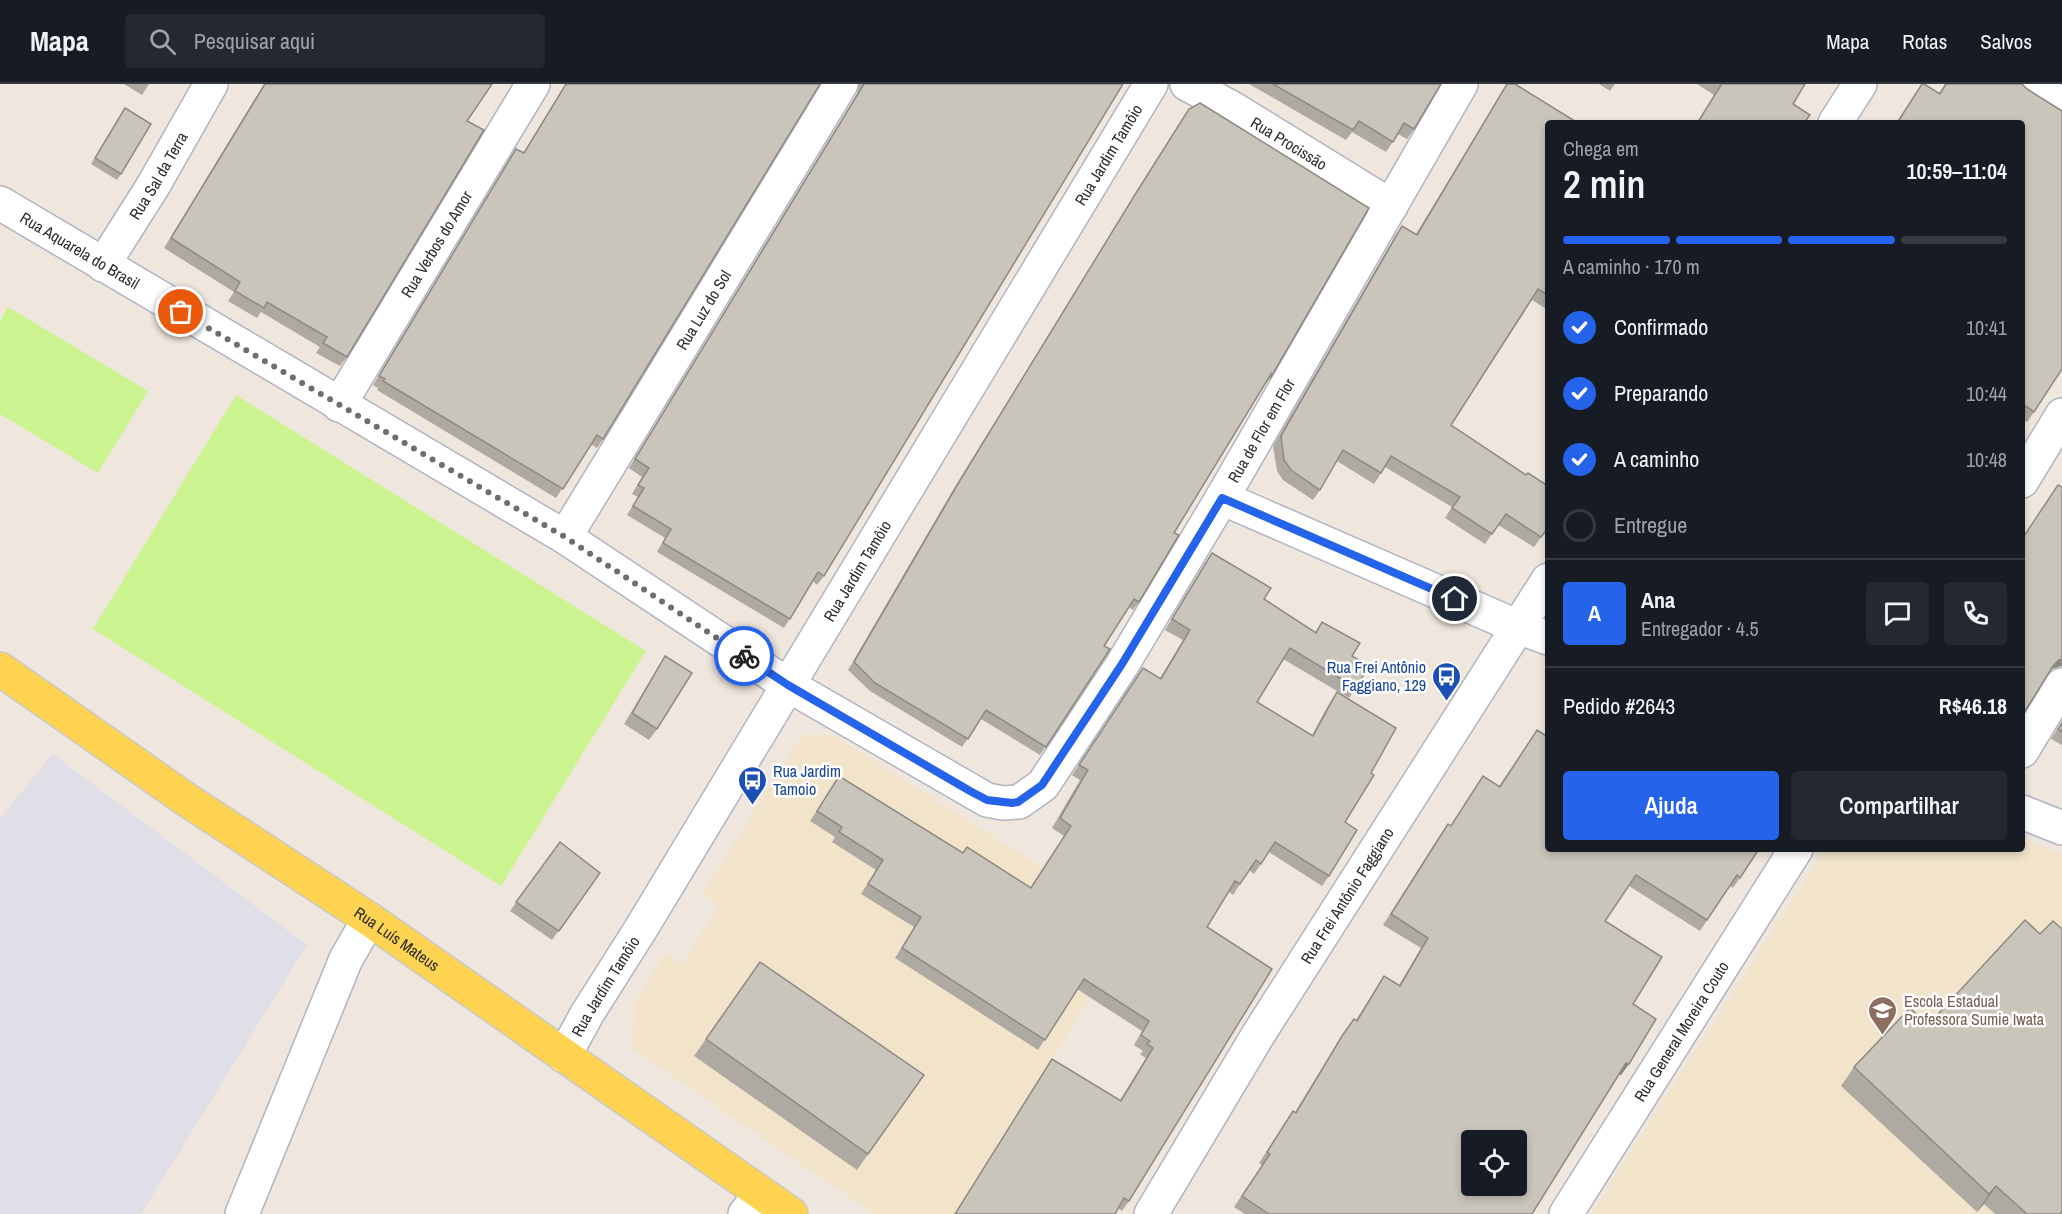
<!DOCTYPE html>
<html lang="pt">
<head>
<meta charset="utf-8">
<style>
	:root { --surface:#171b24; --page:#242831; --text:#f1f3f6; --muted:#9ea1a6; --line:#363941; --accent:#2563eb }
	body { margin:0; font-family:"Archivo Narrow",sans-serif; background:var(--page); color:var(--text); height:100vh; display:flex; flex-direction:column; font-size:22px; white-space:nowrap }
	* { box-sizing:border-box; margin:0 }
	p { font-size:20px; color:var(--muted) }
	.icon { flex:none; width:33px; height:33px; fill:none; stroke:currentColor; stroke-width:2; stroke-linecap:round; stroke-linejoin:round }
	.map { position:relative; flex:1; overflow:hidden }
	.details { position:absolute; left:1545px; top:36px; width:480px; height:732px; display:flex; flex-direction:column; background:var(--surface); border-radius:6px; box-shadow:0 3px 9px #0003 }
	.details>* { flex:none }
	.controls { position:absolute; left:1461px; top:1046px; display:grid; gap:12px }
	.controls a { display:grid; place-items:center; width:66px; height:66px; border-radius:6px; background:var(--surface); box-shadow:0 3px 9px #0003; font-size:30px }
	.pin { position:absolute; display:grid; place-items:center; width:51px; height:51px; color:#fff; margin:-26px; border:3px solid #fff; border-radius:50%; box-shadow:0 2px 6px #0007 }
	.courier { position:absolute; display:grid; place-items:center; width:60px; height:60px; margin:-30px; border:4px solid #2563eb; border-radius:50%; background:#fff; color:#222; box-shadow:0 2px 8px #0007 }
	.summary em { font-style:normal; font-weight:600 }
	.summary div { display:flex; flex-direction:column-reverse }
	.summary { display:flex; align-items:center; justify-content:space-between; height:102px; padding:0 18px }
	h1 { font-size:39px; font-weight:600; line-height:45px }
	.bar { display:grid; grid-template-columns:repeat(4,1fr); gap:9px 6px; align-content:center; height:72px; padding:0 18px }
	.bar i { height:8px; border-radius:4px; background:var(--line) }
	.bar .active { background:var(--accent) }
	.bar p { grid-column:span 4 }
	.line { display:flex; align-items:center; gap:15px; padding:0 18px; border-top:2px solid var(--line) }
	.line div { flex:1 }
	.round { display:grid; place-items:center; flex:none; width:63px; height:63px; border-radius:6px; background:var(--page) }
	ol { padding:0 18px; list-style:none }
	li { display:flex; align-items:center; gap:18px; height:66px }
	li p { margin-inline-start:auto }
	li .icon { padding:6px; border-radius:50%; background:var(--accent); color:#fff; stroke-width:4 }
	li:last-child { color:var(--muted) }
	li i { width:33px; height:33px; border:3px solid var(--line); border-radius:50% }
	.action { display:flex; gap:12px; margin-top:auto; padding:12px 18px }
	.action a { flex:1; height:69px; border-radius:6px; background:var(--accent); color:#fff; font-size:24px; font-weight:600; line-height:69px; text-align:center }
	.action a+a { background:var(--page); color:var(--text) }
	header { display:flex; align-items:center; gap:36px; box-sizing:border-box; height:84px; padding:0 30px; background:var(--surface); border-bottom:2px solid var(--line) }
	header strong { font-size:28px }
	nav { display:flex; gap:33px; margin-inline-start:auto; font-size:21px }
	.search { width:420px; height:54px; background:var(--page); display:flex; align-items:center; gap:15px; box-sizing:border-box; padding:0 21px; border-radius:6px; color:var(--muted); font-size:22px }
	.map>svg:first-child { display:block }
	.industrial { fill:#e0dee7 }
	.education { fill:#f2e4cb }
	.pitch { fill:#cbf38f }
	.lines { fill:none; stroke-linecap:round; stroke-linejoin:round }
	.minor-casing { stroke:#b1b4c1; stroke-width:36 }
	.major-casing { stroke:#c8c8c8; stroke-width:36 }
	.minor { stroke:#fff; stroke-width:33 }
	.major { stroke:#ffd352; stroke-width:33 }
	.wall { fill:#aea9a1 }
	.shaded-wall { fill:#8d8a83 }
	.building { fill:#cac5bb; stroke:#8d8a83; stroke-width:1.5; fill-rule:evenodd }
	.done { stroke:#706d6a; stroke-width:6; stroke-dasharray:0 10.8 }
	.route { stroke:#2563eb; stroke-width:8 }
	.labels { text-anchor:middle; stroke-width:5; stroke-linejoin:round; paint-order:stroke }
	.street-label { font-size:16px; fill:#2c2c2c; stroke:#fff }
	.transit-label { font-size:16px; fill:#164399; stroke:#fff; text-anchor:end }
	.education-label { font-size:16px; fill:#785e54; stroke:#fff; text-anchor:start }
</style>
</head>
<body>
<header>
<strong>Mapa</strong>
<div class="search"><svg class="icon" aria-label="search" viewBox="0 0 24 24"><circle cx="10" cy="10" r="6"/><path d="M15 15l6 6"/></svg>Pesquisar aqui</div>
<nav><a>Mapa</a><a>Rotas</a><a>Salvos</a></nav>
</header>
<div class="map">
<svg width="2062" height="1130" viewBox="0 0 2062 1130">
	<rect width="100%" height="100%" fill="#efe7dd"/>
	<path class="industrial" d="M53 670 307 861 141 1130H0V734Z"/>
	<g class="education">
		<path d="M802 651H833L1135 842 955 1130H874L632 965 635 917 665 869 684 880 717 821 702 810Z"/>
		<path d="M2022 755 2062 770V1130H1591L1825 765H2022Z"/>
	</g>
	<g class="pitch">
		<path d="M8 223 148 307 98 389 0 330V237Z"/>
		<path d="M236 311 646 567 501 802 93 545Z"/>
	</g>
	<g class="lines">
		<defs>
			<g id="minor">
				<path id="s1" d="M1187 0 1232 24 1391 122"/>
				<path d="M2030 0 2062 21"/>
				<path d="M1835 39 1860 0"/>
				<path id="s2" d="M0 119 565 453 788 601 987 716 1003 719 1019 718 1043 701 1122 581 1222 414 1461 0"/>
				<path id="s3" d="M103 181 153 102 211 0"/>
				<path id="s4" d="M339 321 533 0"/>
				<path d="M2022 397 2062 331"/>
				<path d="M1222 414 1518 543 1548 554"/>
				<path id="s5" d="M565 453 841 0"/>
				<path d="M2022 667 2062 601"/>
				<path d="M2022 728 2062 744"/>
				<path id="s6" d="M564 972 587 930 642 843 1151 0"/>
				<path d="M242 1130 346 875 369 835"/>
				<path d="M745 1130 761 1110"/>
				<path id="s7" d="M1151 1130 1258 951 1548 496"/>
				<path id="s8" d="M1566 1130 1796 765"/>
			</g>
			<g id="major">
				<path id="s9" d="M0 585 187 716 369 835 791 1130"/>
			</g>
		</defs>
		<use href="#minor" class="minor-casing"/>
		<use href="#major" class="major-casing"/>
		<use href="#minor" class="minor"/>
		<use href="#major" class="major"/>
	</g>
	<g class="wall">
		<path d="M124 0H149L142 11Z"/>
		<path d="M264 0H492L467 37 347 273 340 282 316 269 320 263 261 228 257 234 228 217 234 208 164 164Z"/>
		<path d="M566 0H820L603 355 597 364 591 360 556 414 377 306 378 304 373 301 510 74 516 65 524 69Z"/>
		<path d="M859 0H1123L824 492 817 501 813 497 784 544 657 468 665 454 627 431 638 413 632 410 642 393 629 384 857 10Z"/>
		<path d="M1249 0H1441L1414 45 1407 55 1398 50 1386 68 1352 48 1346 56Z"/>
		<path d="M1507 0 1548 39V226L1532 216 1451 341 1548 444 1534 463 1498 441 1485 460 1445 434 1452 423 1385 383 1374 400 1337 377 1320 406 1313 416 1283 396 1277 387 1273 362 1395 152 1402 142 1416 150Z"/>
		<path d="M1599 0H1615L1610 7Z"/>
		<path d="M1697 0H1805L1793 20 1804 39H1697L1714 11Z"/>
		<path d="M1922 0 1939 9 1945 0H2022L2034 328 2027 338 2022 335V39H1896Z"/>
		<path d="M125 24 121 90 117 96 91 80Z"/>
		<path d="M1189 25 1271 293 1265 301V299L1174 449 1139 518 1133 526 1129 523 1104 562 1110 565 1040 671 981 635 962 663 870 607 848 586 953 406 1131 117Z"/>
		<path d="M1212 469 1264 515 1315 548 1322 538 1352 572 1356 604 1349 614 1283 575 1257 618 1312 651 1330 618 1337 608 1371 689 1345 738 1329 792 1322 802 1269 768 1254 790 1249 786 1233 811 1228 807 1207 843 1129 1117 1122 1127 1118 1124 1115 1130H955L1052 975 1120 1016 1146 974 1140 970 1143 967 1134 961 1142 947 1077 905 1038 966 895 874 914 843 861 810 876 786 832 758 835 753 810 737 839 692 963 769 1030 804 1064 752 1052 744 1080 696 1072 691 1136 594H1160L1183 556 1165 546 1205 479Z"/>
		<path d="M665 572 657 645 649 656 624 640 658 584Z"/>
		<path d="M2062 637V661L2051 655Z"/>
		<path d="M1537 646 1548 765H1759L1733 804 1730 802 1700 847 1629 802 1605 837 1633 920 1629 980 1621 991 1619 990 1532 1130H1245L1234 1123 1262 1081 1259 1079 1293 1027 1295 1028 1335 963 1354 935 1356 936 1384 892 1399 901 1421 864 1383 841 1440 751 1448 740 1451 742 1483 692 1499 702Z"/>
		<path d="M560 758 600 789 552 856 510 827Z"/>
		<path d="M760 878 924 991 857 1086 694 972Z"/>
		<path d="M1854 983 2062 1130H1995L1984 1120 1977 1128 1841 1002Z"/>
	</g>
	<g class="shaded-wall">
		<path d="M2062 575V582L2052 585 2046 591 2053 582 2059 576Z"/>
		<path d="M1626 979 1629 980 1621 991 1618 990Z"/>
		<path d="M1996 1102 1984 1120 1977 1128 1989 1110Z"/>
	</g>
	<g class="building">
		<path d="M265 0H492L467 37 484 46 347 273 323 259 327 253 267 218 264 224 235 207 240 198 171 154Z"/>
		<path d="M566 0H820L603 355 597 351 563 405 383 297 385 295 379 292 516 65 524 69Z"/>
		<path d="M864 0H1123L824 492 818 488 790 535 663 459 671 445 633 422 644 404 638 401 649 384 635 375Z"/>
		<path d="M1273 0H1441L1414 45 1404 39 1393 58 1359 37 1353 46Z"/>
		<path d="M1507 0H1515L1578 39H1548V211L1538 205 1451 341 1526 391 1528 389 1548 402V444L1541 453 1506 430 1492 450 1452 424 1460 413 1391 372 1381 389 1343 366 1320 406 1291 386 1284 376 1281 352 1402 142 1417 151Z"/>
		<path d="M1720 0H1805L1793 20 1810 31 1804 39H1700L1698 38 1721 1Z"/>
		<path d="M1922 0H1924L1940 10 1946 0H2022L2027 5 2062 27V285L2034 328 2026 322 2022 329V39H1897Z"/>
		<path d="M1200 19 1369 124 1271 293V290L1174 449 1179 451 1139 518 1134 515 1104 562 1110 565 1046 663 986 626 968 655 875 599 854 578 959 398 1136 109 1189 25Z"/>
		<path d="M125 24 151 40 121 90 95 74Z"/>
		<path d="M2058 401 2062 403V575L2059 576 2053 582 2022 632V455Z"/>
		<path d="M1212 469 1271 504 1264 515 1316 549 1322 538 1360 559 1352 572 1369 582 1356 604 1290 564 1257 618 1313 652 1337 608 1396 644 1371 689 1374 691 1345 738 1357 746 1329 792 1275 758 1261 780 1256 776 1240 800 1235 797 1207 843 1272 885 1129 1117 1124 1114 1115 1130H955L1052 975 1121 1017 1153 964 1147 960 1150 957 1141 951 1149 937 1084 895 1045 956 902 864 921 833 868 800 883 776 839 748 842 743 817 727 839 692 963 769 967 763 1031 804 1071 742 1060 734 1088 686 1079 681 1143 584 1161 595 1190 546 1172 535Z"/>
		<path d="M665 572 692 589 657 645 632 629Z"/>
		<path d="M2062 639V648L2058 645Z"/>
		<path d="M1537 646 1548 653V765H1759L1740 794 1737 791 1707 836 1636 791 1605 837 1662 873 1633 920 1656 935 1629 980 1626 979 1532 1130H1269L1242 1112 1270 1070 1267 1068 1293 1027 1296 1029 1342 952 1354 935 1357 937 1384 892 1400 902 1428 854 1391 830 1448 740 1451 742 1483 692 1500 703ZM1472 1056H1516V1101H1472Z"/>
		<path d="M560 758 600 789 559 847 516 818Z"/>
		<path d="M2025 836 2040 850 2053 837 2062 845V1127L2060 1130H2027L1996 1102 1989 1110 1854 983 1910 924 1928 941Z"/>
		<path d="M760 878 924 991 868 1070 706 955Z"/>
	</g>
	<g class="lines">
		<path class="done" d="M181 228 565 453 744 572"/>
		<path class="route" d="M744 572 788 601 970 707 987 716 1012 719 1018 718 1042 701 1122 580 1222 414 1455 515"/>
	</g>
	<defs>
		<symbol id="bus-pin" viewBox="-11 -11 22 30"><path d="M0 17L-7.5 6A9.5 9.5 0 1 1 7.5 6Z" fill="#1a4fb4" stroke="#fff"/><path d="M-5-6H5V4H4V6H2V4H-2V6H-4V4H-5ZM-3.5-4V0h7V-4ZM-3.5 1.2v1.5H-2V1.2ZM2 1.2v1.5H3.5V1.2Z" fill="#fff"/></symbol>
		<symbol id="school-pin" viewBox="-11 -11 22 30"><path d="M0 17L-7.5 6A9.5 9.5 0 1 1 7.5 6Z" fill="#8d6e63" stroke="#fff"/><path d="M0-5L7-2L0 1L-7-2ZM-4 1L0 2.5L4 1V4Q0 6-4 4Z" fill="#fff"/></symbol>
	</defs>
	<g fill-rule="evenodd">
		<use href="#bus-pin" x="1430" y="576" width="33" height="45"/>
		<use href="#bus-pin" x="736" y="680" width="33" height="45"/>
		<use href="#school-pin" x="1866" y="910" width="33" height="45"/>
	</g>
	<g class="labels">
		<g class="street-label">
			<text dy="6" stroke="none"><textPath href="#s1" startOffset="118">Rua Procissão</textPath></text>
			<text dy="6" stroke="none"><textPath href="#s6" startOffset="1053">Rua Jardim Tamôio</textPath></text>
			<text dy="6" stroke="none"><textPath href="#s3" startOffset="105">Rua Sal da Terra</textPath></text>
			<text dy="6" stroke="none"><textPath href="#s4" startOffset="188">Rua Verbos do Amor</textPath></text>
			<text dy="6" stroke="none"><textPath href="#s2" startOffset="93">Rua Aquarela do Brasil</textPath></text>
			<text dy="6" stroke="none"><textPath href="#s5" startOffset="266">Rua Luz do Sol</textPath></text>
			<text dy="6" stroke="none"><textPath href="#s2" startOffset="1632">Rua de Flor em Flor</textPath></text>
			<text dy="6" stroke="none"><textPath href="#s6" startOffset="567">Rua Jardim Tamôio</textPath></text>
			<text dy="6" stroke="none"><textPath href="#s7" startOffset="374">Rua Frei Antônio Faggiano</textPath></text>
			<text dy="6" stroke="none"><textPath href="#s9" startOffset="480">Rua Luís Mateus</textPath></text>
			<text dy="6" stroke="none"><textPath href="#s6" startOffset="81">Rua Jardim Tamôio</textPath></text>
			<text dy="6" stroke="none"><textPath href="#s8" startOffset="216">Rua General Moreira Couto</textPath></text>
		</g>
		<g class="transit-label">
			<text x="1426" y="589">Rua Frei Antônio<tspan x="1426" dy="18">Faggiano, 129</tspan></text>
			<text x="773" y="693" text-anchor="start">Rua Jardim<tspan x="773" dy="18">Tamoio</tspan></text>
		</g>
		<g class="education-label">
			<text x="1904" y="923">Escola Estadual<tspan x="1904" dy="18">Professora Sumie Iwata</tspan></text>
		</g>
	</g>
</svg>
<div class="controls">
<a><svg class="icon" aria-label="locate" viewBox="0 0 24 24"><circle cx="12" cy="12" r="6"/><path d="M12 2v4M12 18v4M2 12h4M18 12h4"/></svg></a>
</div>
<div class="pin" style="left:181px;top:228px;background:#ea580c"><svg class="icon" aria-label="bag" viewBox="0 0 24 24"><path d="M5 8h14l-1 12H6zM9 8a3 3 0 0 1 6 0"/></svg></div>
<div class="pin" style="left:1455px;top:515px;background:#1f2937"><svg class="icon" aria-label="home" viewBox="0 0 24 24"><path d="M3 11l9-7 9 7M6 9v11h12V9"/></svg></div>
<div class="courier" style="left:744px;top:572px"><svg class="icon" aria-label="bike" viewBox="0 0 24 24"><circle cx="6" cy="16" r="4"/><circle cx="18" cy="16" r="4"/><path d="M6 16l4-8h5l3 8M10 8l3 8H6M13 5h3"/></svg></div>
<section class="details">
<div class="summary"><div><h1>2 min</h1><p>Chega em</p></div><em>10:59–11:04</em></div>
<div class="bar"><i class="active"></i><i class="active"></i><i class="active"></i><i></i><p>A caminho · 170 m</p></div>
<ol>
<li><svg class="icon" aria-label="check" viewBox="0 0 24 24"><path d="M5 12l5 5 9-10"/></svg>Confirmado<p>10:41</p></li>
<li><svg class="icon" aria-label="check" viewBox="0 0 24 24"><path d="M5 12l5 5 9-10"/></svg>Preparando<p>10:44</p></li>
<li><svg class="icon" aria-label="check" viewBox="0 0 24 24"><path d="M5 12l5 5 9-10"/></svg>A caminho<p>10:48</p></li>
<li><i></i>Entregue</li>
</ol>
<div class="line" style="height:108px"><b class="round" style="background:var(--accent);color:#fff">A</b><div><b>Ana</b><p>Entregador · 4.5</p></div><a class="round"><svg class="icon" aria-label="chat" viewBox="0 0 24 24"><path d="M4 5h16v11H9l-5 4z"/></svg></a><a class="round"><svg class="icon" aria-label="phone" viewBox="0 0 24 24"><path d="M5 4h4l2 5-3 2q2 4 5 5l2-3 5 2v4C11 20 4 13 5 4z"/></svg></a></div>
<div class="line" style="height:78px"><div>Pedido #2643</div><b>R$46.18</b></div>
<div class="action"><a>Ajuda</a><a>Compartilhar</a></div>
</section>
</div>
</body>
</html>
